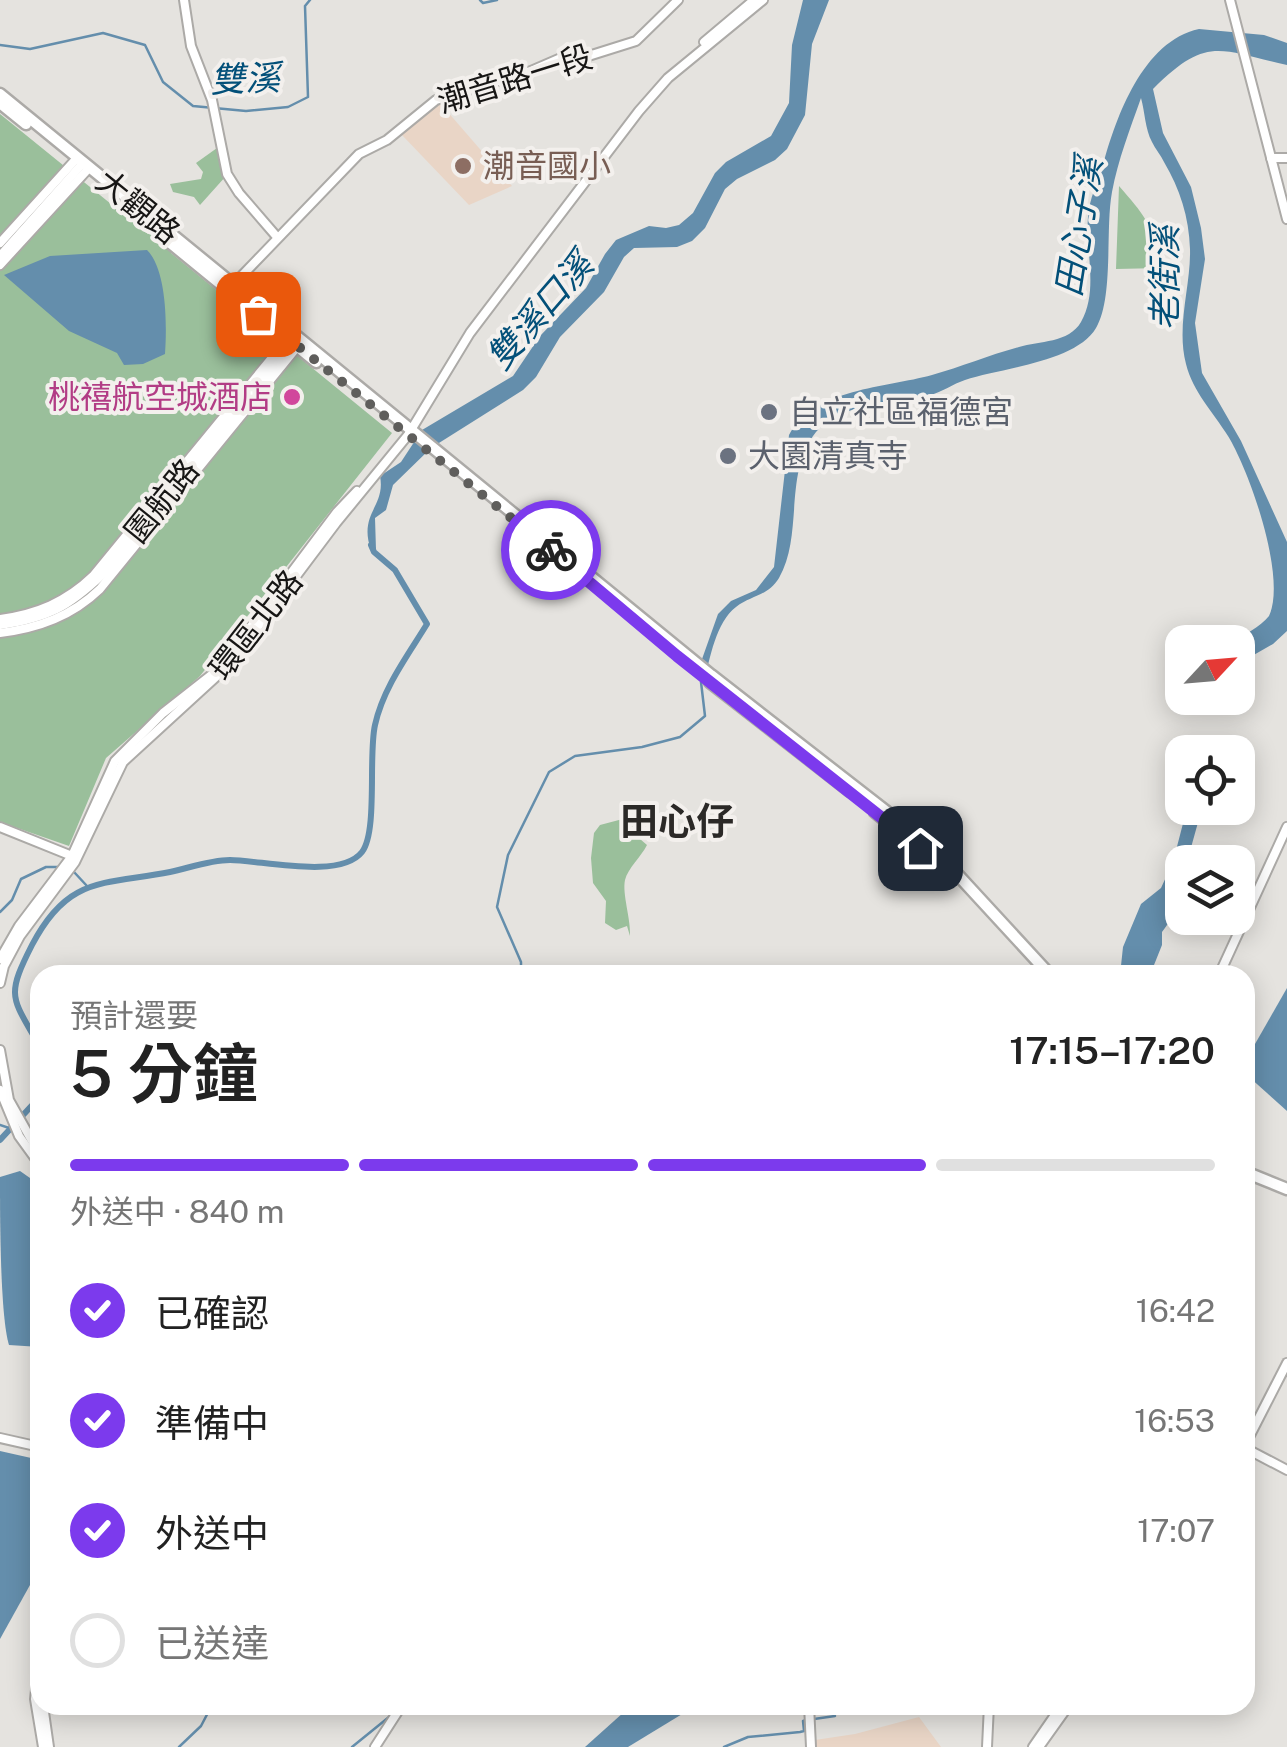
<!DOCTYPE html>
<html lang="zh-TW">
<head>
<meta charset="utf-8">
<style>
	:root { --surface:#fff; --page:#f2f2f2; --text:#222; --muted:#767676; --line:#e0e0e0; --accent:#7c3aed }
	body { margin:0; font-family:"Public Sans","Noto Sans TC",sans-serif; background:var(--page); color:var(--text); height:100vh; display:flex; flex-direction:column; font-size:38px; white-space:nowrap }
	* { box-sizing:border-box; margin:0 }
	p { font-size:32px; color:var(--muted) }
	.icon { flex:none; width:55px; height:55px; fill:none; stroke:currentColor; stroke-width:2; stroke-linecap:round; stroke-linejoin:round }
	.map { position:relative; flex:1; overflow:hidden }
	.drawer { position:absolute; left:30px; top:965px; width:1225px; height:750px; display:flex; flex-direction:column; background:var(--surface); border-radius:30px; box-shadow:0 5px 25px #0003 }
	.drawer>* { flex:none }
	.needle { width:65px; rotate:64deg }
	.buttons { position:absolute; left:1165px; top:625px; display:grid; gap:20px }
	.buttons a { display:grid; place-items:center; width:90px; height:90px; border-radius:20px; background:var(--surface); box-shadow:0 5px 25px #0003; font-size:50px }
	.pin { position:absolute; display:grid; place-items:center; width:85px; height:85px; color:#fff; margin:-42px; border-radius:20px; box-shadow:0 5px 15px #0006 }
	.courier { position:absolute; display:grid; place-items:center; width:100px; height:100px; margin:-50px; border:8px solid #7c3aed; border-radius:50%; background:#fff; color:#222; box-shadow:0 2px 12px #0007 }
	.headline em { font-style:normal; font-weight:600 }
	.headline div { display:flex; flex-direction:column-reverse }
	.headline { display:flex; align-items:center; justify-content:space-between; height:170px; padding:0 40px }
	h1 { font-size:65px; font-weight:600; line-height:75px }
	.bar { display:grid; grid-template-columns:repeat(4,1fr); gap:15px 10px; align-content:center; height:120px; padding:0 40px }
	.bar i { height:12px; border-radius:8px; background:var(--line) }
	.bar .current { background:var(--accent) }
	.bar p { grid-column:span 4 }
	ol { padding:0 40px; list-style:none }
	li { display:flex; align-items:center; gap:30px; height:110px }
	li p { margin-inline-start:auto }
	li .icon { padding:10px; border-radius:50%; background:var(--accent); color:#fff; stroke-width:4 }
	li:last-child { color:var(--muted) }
	li i { width:55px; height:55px; border:5px solid var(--line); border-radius:50% }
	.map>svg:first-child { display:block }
	.education { fill:#e9d5c6 }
	.green { fill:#9abf9b }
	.water { fill:#648eac }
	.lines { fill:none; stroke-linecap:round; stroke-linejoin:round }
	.stream { stroke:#648eac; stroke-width:2.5 }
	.river { stroke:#648eac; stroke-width:6 }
	.secondary-casing { stroke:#acaaa7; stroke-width:12 }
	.primary-casing { stroke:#acaaa7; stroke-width:15 }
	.secondary { stroke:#fff; stroke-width:8 }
	.primary { stroke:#fff; stroke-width:10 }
	.done { stroke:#5f5e5c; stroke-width:10; stroke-dasharray:0 18 }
	.route { stroke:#7c3aed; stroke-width:12 }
	.education-dot { fill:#8d6e63; stroke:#f3f0ed; stroke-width:4 }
	.hotel-dot { fill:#d1479c; stroke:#f3f0ed; stroke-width:4 }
	.worship-dot { fill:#6b7280; stroke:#f3f0ed; stroke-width:4 }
	.labels { text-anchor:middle; stroke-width:8; stroke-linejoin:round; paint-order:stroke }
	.street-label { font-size:32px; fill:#171615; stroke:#f3f0ed }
	.education-label { font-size:32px; fill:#785e54; stroke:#f3f0ed; text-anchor:start }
	.hotel-label { font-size:32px; fill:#b23c85; stroke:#f3f0ed; text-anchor:end }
	.worship-label { font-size:32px; fill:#5b616d; stroke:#f3f0ed; text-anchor:start }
	.water-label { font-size:35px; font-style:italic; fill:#035079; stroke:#f3f0ed }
	.quarter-label { font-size:38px; font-weight:bold; fill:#2b2927; stroke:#f3f0ed }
</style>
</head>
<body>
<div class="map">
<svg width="1287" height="1747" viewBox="0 0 1287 1747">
	<rect width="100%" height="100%" fill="#e5e3df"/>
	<g class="education">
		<path d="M440 103 512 186 469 205 401 134 425 111Z"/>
		<path d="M919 1717 941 1747H815V1740L855 1734Z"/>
	</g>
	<g class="green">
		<path d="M0 114 148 234 151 232 172 249 171 253 392 433 200 676 106 758 69 846 0 822Z"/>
		<path d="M217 148 226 176 200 205 194 197 173 192 170 184 201 179 203 172 196 163Z"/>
		<path d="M1119 186C1146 217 1154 226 1161 268L1116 269Z"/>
		<path d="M634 816 644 826 640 839 647 845C641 857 628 868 625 880 622 894 631 919 630 936L627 926 616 930 605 923 606 901 593 883 591 858 594 833 600 825Z"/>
	</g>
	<g class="water">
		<path d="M803 0H829L812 44 805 115 787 149 775 160 737 179 725 189 705 228 692 241 677 247 634 248 624 257 604 292 560 337 536 377 523 390 431 448 393 485 386 510 375 518 376 550H371C358 513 386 507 380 476L401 462 422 430 513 376 540 336 586 288 605 254 616 240 649 226 666 228 679 225 693 213 715 173 726 162 771 136 789 103 792 45Z"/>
		<path d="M1199 29 1264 35 1287 43V65C1219 50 1207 35 1153 89L1163 133 1191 187 1201 228 1205 259 1195 323 1202 373 1241 441 1287 542V631L1273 644 1238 664V642H1232C1244 635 1260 627 1269 616 1287 578 1250 472 1228 436 1213 412 1193 392 1186 364 1176 326 1191 286 1190 249 1189 217 1180 189 1164 162 1161 155 1155 149 1152 142 1145 129 1145 112 1141 98 1130 129 1118 160 1112 192 1105 230 1114 297 1096 328 1076 362 1001 368 965 380 953 384 942 392 930 395 896 403 841 402 816 432 783 473 804 534 779 578 768 596 752 595 736 607 716 622 710 658 704 682L696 676 718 614 731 601 756 590 774 567 789 435C815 388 885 388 932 375 961 367 989 355 1019 347 1039 341 1069 343 1081 322 1099 290 1085 251 1088 217 1089 199 1098 182 1103 165 1116 117 1143 41 1199 29Z"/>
		<path d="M147 250C167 270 167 326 165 354L143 364 124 365 117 353 69 331 4 275 50 256Z"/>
		<path d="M1187 808H1202L1187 862H1182C1182 887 1178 913 1162 932V945L1150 975H1120L1123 947 1141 904 1161 888 1173 862Z"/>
		<path d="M1287 988V1111L1248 1076 1247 1058Z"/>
		<path d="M20 1171 40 1185V1347L9 1345C0 1316 0 1215 0 1177Z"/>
		<path d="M0 1451 40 1460V1567L0 1639Z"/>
		<path d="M643 1705H697L628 1747H585L624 1712Z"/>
	</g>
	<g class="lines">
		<g class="stream">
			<path d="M480 0 483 3 497 0"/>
			<path d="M0 45 30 49 103 33 145 45 163 82 193 106 246 111 288 107 308 97 305 6 310 0"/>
			<path d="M74 872 87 886"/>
			<path d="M0 912 12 900 21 879 46 867H61"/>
			<path d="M521 975V962L497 907 508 855 549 772 575 756 642 747 680 737 705 716 701 682"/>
			<path d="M0 1125 12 1129"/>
			<path d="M814 1719 835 1716"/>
			<path d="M179 1747 201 1726 212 1705"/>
			<path d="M352 1747 389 1717"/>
			<path d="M724 1747 748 1737 800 1732 804 1731 803 1721 806 1720"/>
		</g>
		<g class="river">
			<path d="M40 1047C12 997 5 998 32 945 68 876 102 885 170 872 189 868 210 860 230 860 261 860 340 880 362 852 378 831 368 755 375 725 383 688 408 655 427 624L395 570 374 552 371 545"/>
			<path d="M0 1140 36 1101 40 1088"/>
		</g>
		<defs>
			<g id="secondary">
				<path d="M184 0 191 46 212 100 227 174 239 193 277 237"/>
				<path d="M1230 0 1287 219"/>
				<path d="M704 42 754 0"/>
				<path d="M1271 158H1287"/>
				<path d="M0 243 77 158"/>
				<path d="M0 256 83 163"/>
				<path d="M0 265 89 168"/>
				<path d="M231 287 359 154 387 140 436 100 531 71 561 58H582L636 41 678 0"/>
				<path d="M0 619C37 614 66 602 93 576L289 337"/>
				<path d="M0 625C48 618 68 607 103 574L294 340"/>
				<path d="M0 633C39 628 72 616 100 589L298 346"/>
				<path d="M0 827 72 856"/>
				<path d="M0 959 19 926 72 856 115 761 163 713 219 669 337 512 357 491"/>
				<path d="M1219 975 1287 827"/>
				<path d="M0 983 4 966 20 936 75 862 123 762 230 664 336 523 408 435 470 333 639 111 668 78 763 0"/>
				<path d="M0 1050 9 1100 40 1155"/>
				<path d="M0 1090 19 1136 40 1165"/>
				<path d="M0 1438 40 1447"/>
				<path d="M1245 1445 1287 1363"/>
				<path d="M1245 1448 1287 1470"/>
				<path d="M40 1651 35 1699 43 1747"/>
				<path d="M43 1705 49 1747"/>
				<path d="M809 1705 811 1747"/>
				<path d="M375 1747 402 1705"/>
				<path d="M987 1747 989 1705"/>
				<path d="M1033 1747 1062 1705"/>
				<path d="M1039 1747 1069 1705"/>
			</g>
			<g id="primary">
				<path d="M0 94 711 675 910 830 957 874 1050 975"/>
				<path d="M0 103 26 124"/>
				<path d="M163 237 316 362"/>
				<path d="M710 682 850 791"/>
				<path d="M875 812 916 845"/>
				<path d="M1245 1172 1287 1189"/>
			</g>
		</defs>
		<use href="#secondary" class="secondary-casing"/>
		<use href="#primary" class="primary-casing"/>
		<use href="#secondary" class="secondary"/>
		<use href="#primary" class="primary"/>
	</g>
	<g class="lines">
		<path class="done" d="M258 314 551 550"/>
		<path class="route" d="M551 550 677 656 920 848"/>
	</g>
	<circle class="education-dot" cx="463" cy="166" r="10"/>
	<circle class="hotel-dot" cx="292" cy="397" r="10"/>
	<g class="worship-dot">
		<circle cx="769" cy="412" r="10"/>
		<circle cx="728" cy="456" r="10"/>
	</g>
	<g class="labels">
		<g class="street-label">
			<text transform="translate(515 79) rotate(-17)" y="11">潮音路一段</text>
			<text transform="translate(138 207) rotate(39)" y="11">大觀路</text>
			<text transform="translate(162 501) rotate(-51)" y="11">園航路</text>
			<text transform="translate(256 625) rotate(-52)" y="11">環區北路</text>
		</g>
		<g class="education-label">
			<text x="483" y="177">潮音國小</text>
		</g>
		<g class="hotel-label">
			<text x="272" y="408">桃禧航空城酒店</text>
		</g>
		<g class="worship-label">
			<text x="789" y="423">自立社區福德宮</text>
			<text x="748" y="467">大園清真寺</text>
		</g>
		<g class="water-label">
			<text transform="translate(245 79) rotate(-2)" y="12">雙溪</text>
			<text transform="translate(1079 227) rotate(-81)" y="12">田心子溪</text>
			<text transform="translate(1165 278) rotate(-90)" y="12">老街溪</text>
			<text transform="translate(540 311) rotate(-49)" y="12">雙溪口溪</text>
		</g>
		<g class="quarter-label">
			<text x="677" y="835">田心仔</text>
		</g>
	</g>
</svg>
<div class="buttons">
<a><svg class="needle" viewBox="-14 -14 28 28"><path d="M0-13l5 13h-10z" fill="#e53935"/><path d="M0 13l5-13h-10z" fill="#767676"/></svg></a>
<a><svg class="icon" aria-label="locate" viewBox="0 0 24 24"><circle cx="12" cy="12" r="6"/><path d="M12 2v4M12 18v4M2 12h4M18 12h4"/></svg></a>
<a><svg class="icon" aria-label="layers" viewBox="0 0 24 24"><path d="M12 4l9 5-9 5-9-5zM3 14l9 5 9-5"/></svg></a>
</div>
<div class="pin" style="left:258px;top:314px;background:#ea580c"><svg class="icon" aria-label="bag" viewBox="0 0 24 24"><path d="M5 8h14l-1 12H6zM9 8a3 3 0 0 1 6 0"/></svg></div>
<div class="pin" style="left:920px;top:848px;background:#1f2937"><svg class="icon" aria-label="home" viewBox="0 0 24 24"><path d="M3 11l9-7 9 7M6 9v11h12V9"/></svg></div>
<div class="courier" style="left:551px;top:550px"><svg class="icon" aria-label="bike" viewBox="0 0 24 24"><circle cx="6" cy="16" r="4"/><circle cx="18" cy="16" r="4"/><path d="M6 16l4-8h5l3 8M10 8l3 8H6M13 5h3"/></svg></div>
<section class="drawer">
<div class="headline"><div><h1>5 分鐘</h1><p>預計還要</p></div><em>17:15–17:20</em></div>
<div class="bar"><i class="current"></i><i class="current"></i><i class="current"></i><i></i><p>外送中 · 840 m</p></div>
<ol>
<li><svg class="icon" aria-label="check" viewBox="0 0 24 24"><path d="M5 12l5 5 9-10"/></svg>已確認<p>16:42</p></li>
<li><svg class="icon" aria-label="check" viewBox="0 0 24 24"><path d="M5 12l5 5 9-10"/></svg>準備中<p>16:53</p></li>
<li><svg class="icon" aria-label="check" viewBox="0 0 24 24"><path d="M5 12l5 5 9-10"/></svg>外送中<p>17:07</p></li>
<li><i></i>已送達</li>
</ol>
</section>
</div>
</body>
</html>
